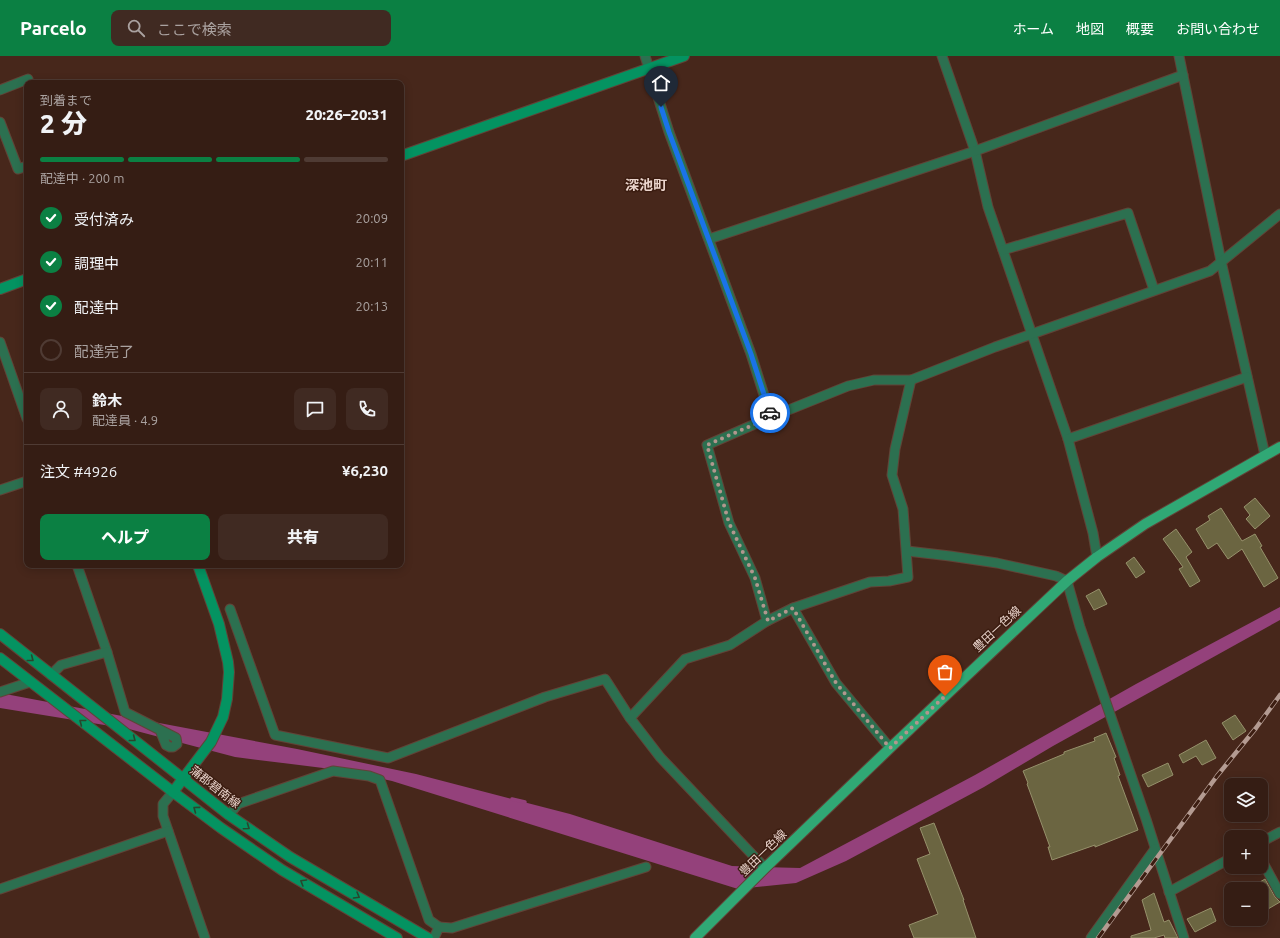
<!DOCTYPE html>
<html lang="ja">
<head>
<meta charset="utf-8">
<style>
	:root { --surface:#351d14; --page:#402a22; --text:#f1f3f6; --muted:#aaa2a0; --line:#4f3b34; --accent:#0b8043 }
	body { margin:0; font-family:Ubuntu,"Noto Sans JP",sans-serif; background:var(--page); color:var(--text); height:100vh; display:flex; flex-direction:column; font-size:15px; white-space:nowrap }
	* { box-sizing:border-box; margin:0 }
	p { font-size:13px; color:var(--muted) }
	.icon { flex:none; width:22px; height:22px; fill:none; stroke:currentColor; stroke-width:2; stroke-linecap:round; stroke-linejoin:round }
	.map { position:relative; flex:1; overflow:hidden }
	.sheet { position:absolute; left:24px; top:24px; width:380px; height:488px; display:flex; flex-direction:column; background:var(--surface); border-radius:8px; box-shadow:0 2px 10px #0003,0 0 0 1px var(--line) }
	.sheet>* { flex:none }
	.tools { position:absolute; left:1224px; top:722px; display:grid; gap:8px }
	.tools a { display:grid; place-items:center; width:44px; height:44px; border-radius:8px; background:var(--surface); box-shadow:0 2px 10px #0003,0 0 0 1px var(--line); font-size:20px }
	.pin { position:absolute; display:grid; place-items:center; width:34px; height:34px; color:#fff; margin:-41px -17px; border-radius:50% 50% 50% 0; rotate:-45deg; box-shadow:0 0 4px #0007 }
	.pin .icon { rotate:45deg }
	.courier { position:absolute; display:grid; place-items:center; width:40px; height:40px; margin:-20px; border:3px solid #1a73e8; border-radius:50%; background:#fff; color:#222; box-shadow:0 1px 5px #0007 }
	.summary em { font-style:normal; font-weight:800 }
	.summary div { display:flex; flex-direction:column-reverse }
	.summary { display:flex; align-items:center; justify-content:space-between; height:68px; padding:0 16px }
	h1 { font-size:26px; font-weight:800; line-height:30px }
	.bar { display:grid; grid-template-columns:repeat(4,1fr); gap:6px 4px; align-content:center; height:48px; padding:0 16px }
	.bar i { height:5px; border-radius:3px; background:var(--line) }
	.bar .on { background:var(--accent) }
	.bar p { grid-column:span 4 }
	.line { display:flex; align-items:center; gap:10px; padding:0 16px; border-top:1px solid var(--line) }
	.line div { flex:1 }
	.round { display:grid; place-items:center; flex:none; width:42px; height:42px; border-radius:8px; background:var(--page) }
	ol { padding:0 16px; list-style:none }
	li { display:flex; align-items:center; gap:12px; height:44px }
	li p { margin-inline-start:auto }
	li .icon { padding:4px; border-radius:50%; background:var(--accent); color:#fff; stroke-width:4 }
	li:last-child { color:var(--muted) }
	li i { width:22px; height:22px; border:2px solid var(--line); border-radius:50% }
	.button { display:flex; gap:8px; margin-top:auto; padding:8px 16px }
	.button a { flex:1; height:46px; border-radius:8px; background:var(--accent); color:#fff; font-size:16px; font-weight:800; line-height:46px; text-align:center }
	.button a+a { background:var(--page); color:var(--text) }
	header { display:flex; align-items:center; gap:24px; box-sizing:border-box; height:56px; padding:0 20px; background:var(--accent); color:#fff }
	header strong { font-size:19px }
	nav { display:flex; gap:22px; margin-inline-start:auto; font-size:14px }
	.search { width:280px; height:36px; background:var(--page); display:flex; align-items:center; gap:10px; box-sizing:border-box; padding:0 14px; border-radius:8px; color:var(--muted); font-size:15px }
	.map>svg:first-child { display:block }
	.water { fill:#94417b }
	.lines { fill:none; stroke-linecap:round; stroke-linejoin:round }
	.stream { stroke:#94417b; stroke-width:3.5 }
	.building { fill:#6b6541; stroke:#96916b }
	.street-casing { stroke:#614337; stroke-width:11 }
	.secondary-casing { stroke:#614337; stroke-width:12 }
	.primary-casing { stroke:#614337; stroke-width:12 }
	.street { stroke:#2c7050; stroke-width:9 }
	.secondary { stroke:#049361; stroke-width:10 }
	.primary { stroke:#30a875; stroke-width:10 }
	.rail-casing { stroke:#b49b92; stroke-width:4.5 }
	.rail { stroke:#3c1d11; stroke-width:3; stroke-dasharray:9; stroke-linecap:butt }
	.oneway { stroke:#28462d }
	.done { stroke:#b1978e; stroke-width:4; stroke-dasharray:0 7.2 }
	.route { stroke:#1a73e8; stroke-width:5 }
	.labels { text-anchor:middle; stroke-width:3; stroke-linejoin:round; paint-order:stroke }
	.street-label { font-size:12px; fill:#ead4cc; stroke:#3c1d11 }
	.quarter-label { font-size:14px; font-weight:bold; fill:#ead4cc; stroke:#3c1d11 }
</style>
</head>
<body>
<header>
<strong>Parcelo</strong>
<div class="search"><svg class="icon" aria-label="search" viewBox="0 0 24 24"><circle cx="10" cy="10" r="6"/><path d="M15 15l6 6"/></svg>ここで検索</div>
<nav><a>ホーム</a><a>地図</a><a>概要</a><a>お問い合わせ</a></nav>
</header>
<div class="map">
<svg width="1280" height="882" viewBox="0 0 1280 882">
	<rect width="100%" height="100%" fill="#47271b"/>
	<path class="water" d="M1280 551V564L1053 690 984 731 846 805 796 827 738 833 392 725 347 715 235 701 129 673 0 652V637L297 693 416 718 570 758 732 810 800 812 975 719 1136 628Z"/>
	<g class="lines">
		<path class="stream" d="M512 743 525 746"/>
	</g>
	<g class="building">
		<path d="M1255 442 1270 460 1255 473 1246 463 1250 459 1244 451Z"/>
		<path d="M1221 452 1242 485 1255 478 1262 490 1260 491 1278 522 1264 531 1242 493 1228 503 1217 487 1208 493 1196 473 1210 464 1208 460Z"/>
		<path d="M1176 473 1192 496 1186 501 1200 525 1190 531 1179 513 1183 511 1163 483Z"/>
		<path d="M1134 501 1145 516 1136 522 1126 507Z"/>
		<path d="M1099 533 1107 548 1094 554 1086 540Z"/>
		<path d="M1235 659 1246 675 1233 684 1222 667Z"/>
		<path d="M1106 677 1116 701 1114 702 1120 719 1118 720 1138 774 1095 791V789L1052 804 1048 791H1050L1030 736 1027 728 1028 727 1023 715 1064 698V696L1095 685 1094 682Z"/>
		<path d="M1206 684 1216 702 1202 709 1196 700 1183 707 1179 699Z"/>
		<path d="M1168 707 1173 719 1148 731 1142 719Z"/>
		<path d="M934 767 964 844H963L976 882H914L909 869 938 858 917 803 930 798 920 772Z"/>
		<path d="M1265 823 1275 841 1280 846 1268 853 1261 841V833H1248Z"/>
		<path d="M1154 837 1164 866 1169 864 1178 882H1165L1164 879 1154 882H1131V880L1151 874 1142 844Z"/>
		<path d="M1211 852 1216 865 1195 876 1187 863Z"/>
	</g>
	<g class="lines">
		<defs>
			<g id="street">
				<path d="M645 0 669 76 751 298 771 361"/>
				<path d="M942 0 975 95 988 151 1068 383 1093 477 1097 501"/>
				<path d="M1179 0 1221 205 1265 399"/>
				<path d="M0 34 28 23"/>
				<path d="M0 66 18 113 27 110"/>
				<path d="M709 183 975 95 1183 19"/>
				<path d="M1003 194 1128 157 1154 234"/>
				<path d="M0 286 27 363"/>
				<path d="M1068 383 1247 321"/>
				<path d="M0 434 27 425"/>
				<path d="M907 495 950 500 997 507 1056 520 1067 525 1080 571 1146 763 1184 882"/>
				<path d="M77 509 107 596 125 656 176 682 177 688 173 691H170L166 689 160 674"/>
				<path d="M793 552 836 627 890 692"/>
				<path d="M230 553 275 679 388 702 545 641 605 623 630 662 660 701 765 812"/>
				<path d="M767 565 755 522 729 467 707 389 771 361 848 330 874 324H911L995 291 1210 215 1280 158"/>
				<path d="M51 619 61 609 107 596"/>
				<path d="M0 636 30 626"/>
				<path d="M630 662 685 603 730 589 767 565 793 552 870 526 889 525 908 521 903 453 892 419 895 393 911 324"/>
				<path d="M173 736 163 748V760L205 882"/>
				<path d="M229 759 238 748 333 715 369 720 380 724 429 864 439 871"/>
				<path d="M1261 786 1280 776"/>
				<path d="M1261 803 1280 838"/>
				<path d="M0 833 168 775"/>
				<path d="M1169 836 1231 802"/>
				<path d="M434 882 439 871 452 872 646 811"/>
				<path d="M1091 882 1155 793"/>
			</g>
			<g id="secondary">
				<path d="M401 100 684 0"/>
				<path d="M0 233 27 223"/>
				<path d="M0 578 229 759 290 801 428 882"/>
				<path d="M0 602 173 736 221 772 282 814 397 882"/>
				<path d="M173 736 211 686 223 661 227 643 229 616 228 606 219 568 198 509"/>
			</g>
			<path id="primary" d="M695 882 765 812 890 692 1067 525 1097 501 1145 468 1280 391"/>
		</defs>
		<use href="#street" class="street-casing"/>
		<use href="#secondary" class="secondary-casing"/>
		<use href="#primary" class="primary-casing"/>
		<use href="#street" class="street"/>
		<use href="#secondary" class="secondary"/>
		<use href="#primary" class="primary"/>
		<defs>
			<path id="rail" d="M1098 882 1217 720 1256 672 1280 639"/>
		</defs>
		<use href="#rail" class="rail-casing"/>
		<use href="#rail" class="rail"/>
	</g>
	<defs><path id="oneway-chevron" d="M-2-3.5L2.5 0L-2 3.5" fill="none" stroke-width="1.6" stroke-linecap="round" stroke-linejoin="round"/></defs>
	<g class="oneway">
		<use href="#oneway-chevron" transform="translate(31 603) rotate(38)"/>
		<use href="#oneway-chevron" transform="translate(82 666) rotate(-142)"/>
		<use href="#oneway-chevron" transform="translate(133 683) rotate(38)"/>
		<use href="#oneway-chevron" transform="translate(196 753) rotate(-143)"/>
		<use href="#oneway-chevron" transform="translate(247 771) rotate(35)"/>
		<use href="#oneway-chevron" transform="translate(303 826) rotate(-149)"/>
		<use href="#oneway-chevron" transform="translate(357 840) rotate(30)"/>
	</g>
	<g class="lines">
		<path class="done" d="M770 357 771 361 707 389 729 467 755 522 768 565 793 552 836 627 890 692 945 640"/>
		<path class="route" d="M661 51 669 76 751 298 770 357"/>
	</g>
	<g class="labels">
		<g class="street-label">
			<text transform="translate(997 573) rotate(-43)" y="4">豊田一色線</text>
			<text transform="translate(215 731) rotate(38)" y="4">蒲郡碧南線</text>
			<text transform="translate(763 797) rotate(-44)" y="4">豊田一色線</text>
		</g>
		<g class="quarter-label">
			<text x="646" y="134">深池町</text>
		</g>
	</g>
</svg>
<div class="tools">
<a><svg class="icon" aria-label="layers" viewBox="0 0 24 24"><path d="M12 4l9 5-9 5-9-5zM3 14l9 5 9-5"/></svg></a>
<a>+</a>
<a>−</a>
</div>
<div class="pin" style="left:945px;top:640px;background:#ea580c"><svg class="icon" aria-label="bag" viewBox="0 0 24 24"><path d="M5 8h14l-1 12H6zM9 8a3 3 0 0 1 6 0"/></svg></div>
<div class="pin" style="left:661px;top:51px;background:#1f2937"><svg class="icon" aria-label="home" viewBox="0 0 24 24"><path d="M3 11l9-7 9 7M6 9v11h12V9"/></svg></div>
<div class="courier" style="left:770px;top:357px"><svg class="icon" aria-label="car" viewBox="0 0 24 24"><path d="M5 17H2v-5l4-1 3-4h7l3 4 3 1v5h-3M9 17h6M6 11h13"/><circle cx="7" cy="17" r="2"/><circle cx="17" cy="17" r="2"/></svg></div>
<section class="sheet">
<div class="summary"><div><h1>2 分</h1><p>到着まで</p></div><em>20:26–20:31</em></div>
<div class="bar"><i class="on"></i><i class="on"></i><i class="on"></i><i></i><p>配達中 · 200 m</p></div>
<ol>
<li><svg class="icon" aria-label="check" viewBox="0 0 24 24"><path d="M5 12l5 5 9-10"/></svg>受付済み<p>20:09</p></li>
<li><svg class="icon" aria-label="check" viewBox="0 0 24 24"><path d="M5 12l5 5 9-10"/></svg>調理中<p>20:11</p></li>
<li><svg class="icon" aria-label="check" viewBox="0 0 24 24"><path d="M5 12l5 5 9-10"/></svg>配達中<p>20:13</p></li>
<li><i></i>配達完了</li>
</ol>
<div class="line" style="height:72px"><a class="round"><svg class="icon" aria-label="person" viewBox="0 0 24 24"><circle cx="12" cy="8" r="4"/><path d="M4 21q1-7 8-7t8 7"/></svg></a><div><b>鈴木</b><p>配達員 · 4.9</p></div><a class="round"><svg class="icon" aria-label="chat" viewBox="0 0 24 24"><path d="M4 5h16v11H9l-5 4z"/></svg></a><a class="round"><svg class="icon" aria-label="phone" viewBox="0 0 24 24"><path d="M5 4h4l2 5-3 2q2 4 5 5l2-3 5 2v4C11 20 4 13 5 4z"/></svg></a></div>
<div class="line" style="height:52px"><div>注文 #4926</div><b>¥6,230</b></div>
<div class="button"><a>ヘルプ</a><a>共有</a></div>
</section>
</div>
</body>
</html>
